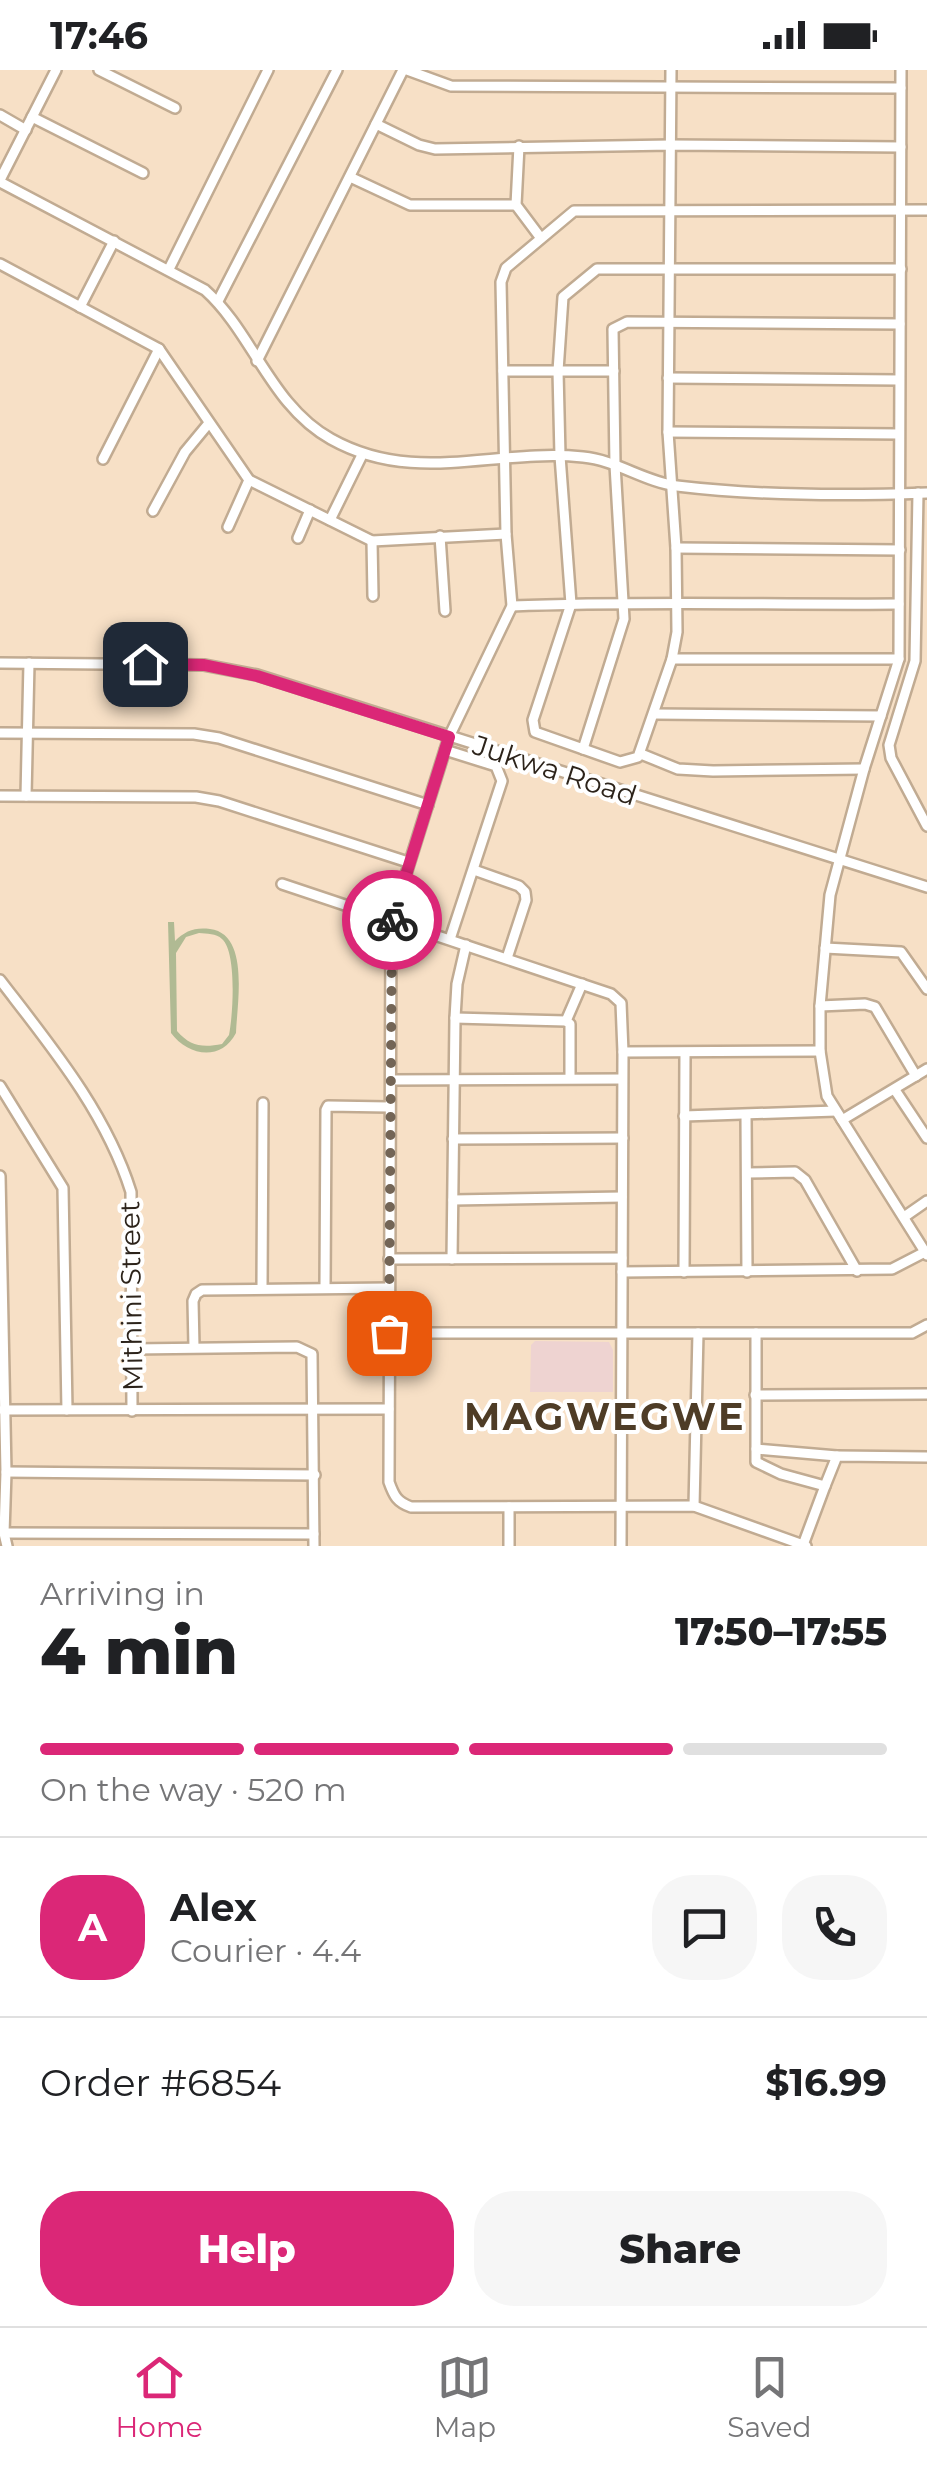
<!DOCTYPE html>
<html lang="en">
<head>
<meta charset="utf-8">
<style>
	:root { --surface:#fff; --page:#f6f6f6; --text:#202124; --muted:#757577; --line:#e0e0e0; --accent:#db2777 }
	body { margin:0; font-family:Montserrat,sans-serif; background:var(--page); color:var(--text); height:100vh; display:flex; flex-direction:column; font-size:38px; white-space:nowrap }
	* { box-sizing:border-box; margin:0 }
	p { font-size:32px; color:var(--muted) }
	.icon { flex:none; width:55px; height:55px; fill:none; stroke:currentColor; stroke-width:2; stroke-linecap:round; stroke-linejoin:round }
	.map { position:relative; height:1476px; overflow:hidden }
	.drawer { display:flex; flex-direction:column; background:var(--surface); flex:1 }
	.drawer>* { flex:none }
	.pin { position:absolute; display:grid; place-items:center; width:85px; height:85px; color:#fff; margin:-42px; border-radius:20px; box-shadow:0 5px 15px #0006 }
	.courier { position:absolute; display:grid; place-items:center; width:100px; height:100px; margin:-50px; border:8px solid #db2777; border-radius:50%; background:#fff; color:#222; box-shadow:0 2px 12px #0007 }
	.head em { font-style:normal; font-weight:800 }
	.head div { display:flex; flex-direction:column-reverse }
	.head { display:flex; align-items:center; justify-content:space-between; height:170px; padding:0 40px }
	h1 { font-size:65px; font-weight:800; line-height:75px }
	.bar { display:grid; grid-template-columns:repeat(4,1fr); gap:15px 10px; align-content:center; height:120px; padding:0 40px }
	.bar i { height:12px; border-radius:8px; background:var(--line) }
	.bar .selected { background:var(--accent) }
	.bar p { grid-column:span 4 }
	.line { display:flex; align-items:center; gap:25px; padding:0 40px; border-top:2px solid var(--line) }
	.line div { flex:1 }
	.round { display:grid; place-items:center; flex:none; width:105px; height:105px; border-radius:40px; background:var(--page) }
	.primary-button { display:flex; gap:20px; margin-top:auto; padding:20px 40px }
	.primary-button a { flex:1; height:115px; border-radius:40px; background:var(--accent); color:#fff; font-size:40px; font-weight:800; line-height:115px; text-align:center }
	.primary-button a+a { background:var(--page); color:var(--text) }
	.status { display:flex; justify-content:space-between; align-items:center; height:70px; padding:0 50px; background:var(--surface); direction:ltr }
	.status svg { height:28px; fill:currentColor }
	.dock { display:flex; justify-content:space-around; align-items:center; height:140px; border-top:2px solid var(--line); background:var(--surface); font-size:28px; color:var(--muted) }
	.dock a { display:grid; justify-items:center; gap:5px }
	.dock .selected { color:var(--accent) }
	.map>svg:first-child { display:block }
	.medical { fill:#eed3d1 }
	.green { fill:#b0ba93; fill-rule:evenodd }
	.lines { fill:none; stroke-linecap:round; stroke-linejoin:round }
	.minor-casing { stroke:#c1ab92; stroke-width:14 }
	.minor { stroke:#fff; stroke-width:9 }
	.done { stroke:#736556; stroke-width:10; stroke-dasharray:0 18 }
	.route { stroke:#db2777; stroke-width:12 }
	.labels { text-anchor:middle; stroke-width:8; stroke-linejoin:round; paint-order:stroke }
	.street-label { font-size:28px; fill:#2c231a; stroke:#fff }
	.district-label { font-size:38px; font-weight:bold; letter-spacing:2.5px; fill:#4e3c26; stroke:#fff }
</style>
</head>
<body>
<div class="status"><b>17:46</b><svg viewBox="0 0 49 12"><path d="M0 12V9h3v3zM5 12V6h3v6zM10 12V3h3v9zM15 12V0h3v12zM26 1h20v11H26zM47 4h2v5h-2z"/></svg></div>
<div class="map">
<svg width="927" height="1476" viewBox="0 0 927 1476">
	<rect width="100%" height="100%" fill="#f7e0c6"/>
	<path class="medical" d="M535 1271 609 1272 613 1280V1322H530L531 1275Z"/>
	<path class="green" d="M168 852H174L175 871C185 861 195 857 210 859 250 864 237 933 236 963 221 992 188 986 171 963ZM199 863C207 864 216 863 222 869 237 882 233 945 229 965L222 974C202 978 190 976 177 961L176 883 186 867Z"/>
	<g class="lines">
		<defs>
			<g id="minor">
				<path d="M99 0 175 38"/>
				<path d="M407 0 451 16 901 18"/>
				<path d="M671 0 668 362 676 478 677 562 672 589 638 687 620 692 535 662 533 650 571 534 560 386 558 301 563 227 597 199H901"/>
				<path d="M901 0 899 589 864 699 830 825 820 936V981L827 1026 927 1185"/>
				<path d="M0 45 26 60"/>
				<path d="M32 47 143 103"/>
				<path d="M376 54 419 75 435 79 671 75 901 77"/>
				<path d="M519 76 516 135 540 167"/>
				<path d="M350 107 410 135H516"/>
				<path d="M0 110 56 0"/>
				<path d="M0 112 205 220C253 263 271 336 331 369 415 416 494 378 583 387 616 390 645 412 677 416 760 426 844 426 927 423"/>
				<path d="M0 194 159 279 249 410 372 471 506 464"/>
				<path d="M169 199 268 0"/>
				<path d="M218 231 337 0"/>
				<path d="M80 237 114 171"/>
				<path d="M257 291 403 0"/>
				<path d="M503 301H614"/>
				<path d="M668 308 899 310"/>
				<path d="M668 362 899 364"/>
				<path d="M103 389 159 279"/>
				<path d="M918 423 915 591 889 675 891 688 927 756"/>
				<path d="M153 441 185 382 209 353"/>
				<path d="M330 450 362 385"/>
				<path d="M228 457 249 410"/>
				<path d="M440 466 445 541"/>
				<path d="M298 468 310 440"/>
				<path d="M372 471 373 526"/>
				<path d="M676 478 900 480"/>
				<path d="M512 536C641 531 770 535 899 534"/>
				<path d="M672 589H899"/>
				<path d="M0 593 204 595 257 605 927 817"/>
				<path d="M654 644 881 646"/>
				<path d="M0 663 194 664 219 668 428 735"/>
				<path d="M583 679 624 549 615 395 613 259 627 252 900 254"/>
				<path d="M445 680 496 696 502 711 450 869"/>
				<path d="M641 684 678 699 713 701 864 699"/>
				<path d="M0 726 196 727 219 731 408 792"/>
				<path d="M26 726 29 593"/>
				<path d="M474 800 519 816 525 822 526 830 507 888"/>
				<path d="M282 814 611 924 621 933 623 982 621 1476"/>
				<path d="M825 878 901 882 927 919"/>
				<path d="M0 910C50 975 106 1042 131 1122L132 1341"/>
				<path d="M820 936 865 934 875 937 916 1006"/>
				<path d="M455 948 566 951 570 954V1008"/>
				<path d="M566 951 582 914"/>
				<path d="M623 982 820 981"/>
				<path d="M391 1010 622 1009"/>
				<path d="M0 1016 63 1118 67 1340"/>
				<path d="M895 1020 927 1068"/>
				<path d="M746 1045 747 1202"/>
				<path d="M684 1046 836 1041"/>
				<path d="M842 1050 927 999"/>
				<path d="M453 1069 623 1068"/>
				<path d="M747 1103 795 1102 805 1110 857 1201"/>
				<path d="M0 1106 6 1402 4 1463 7 1476"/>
				<path d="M453 1130 622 1127"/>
				<path d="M904 1147 927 1131"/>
				<path d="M389 1189 622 1188"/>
				<path d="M452 1189 455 948 457 914 466 875"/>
				<path d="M622 1202 892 1199 925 1182"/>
				<path d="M684 1202 685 983"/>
				<path d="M262 1218 263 1033"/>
				<path d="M325 1218 326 1040 328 1036 388 1037"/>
				<path d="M389 1263H912L927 1255"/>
				<path d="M756 1263V1392L781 1404 825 1416 837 1386 927 1387"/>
				<path d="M194 1277 193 1231 196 1224 202 1220 389 1218"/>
				<path d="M133 1279 297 1277 312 1284 314 1476"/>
				<path d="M755 1325 927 1324"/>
				<path d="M3 1340 389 1339"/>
				<path d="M756 1379 837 1386"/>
				<path d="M6 1402 315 1405"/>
				<path d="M694 1436 698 1263"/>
				<path d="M509 1437V1476"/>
				<path d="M4 1463 314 1464"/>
				<path d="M803 1475 825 1416"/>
				<path d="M806 1476 694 1436 411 1437C397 1432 394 1426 389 1412L391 852 449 667 512 536 506 464 501 212 506 198 574 141 927 140"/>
			</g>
		</defs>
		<use href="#minor" class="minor-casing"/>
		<use href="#minor" class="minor"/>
	</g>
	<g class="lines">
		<path class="done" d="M389 1263 392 850"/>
		<path class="route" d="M145 594 204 595 257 606 449 667 392 850"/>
	</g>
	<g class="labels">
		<g class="street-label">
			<text transform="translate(555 700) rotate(18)" y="10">Jukwa Road</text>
			<text transform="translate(131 1226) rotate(-91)" y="10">Mithini Street</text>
		</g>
		<g class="district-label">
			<text x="605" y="1360">MAGWEGWE</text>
		</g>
	</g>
</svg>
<div class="pin" style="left:389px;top:1263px;background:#ea580c"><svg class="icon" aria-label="bag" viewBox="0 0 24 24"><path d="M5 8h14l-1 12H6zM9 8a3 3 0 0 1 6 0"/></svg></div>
<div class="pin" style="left:145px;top:594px;background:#1f2937"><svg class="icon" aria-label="home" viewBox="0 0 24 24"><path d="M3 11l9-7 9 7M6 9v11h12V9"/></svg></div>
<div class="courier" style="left:392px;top:850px"><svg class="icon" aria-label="bike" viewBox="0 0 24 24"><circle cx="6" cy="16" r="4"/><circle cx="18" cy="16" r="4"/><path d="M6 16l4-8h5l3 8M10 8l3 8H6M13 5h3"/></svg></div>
</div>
<section class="drawer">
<div class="head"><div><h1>4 min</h1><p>Arriving in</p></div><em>17:50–17:55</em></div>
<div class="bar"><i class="selected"></i><i class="selected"></i><i class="selected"></i><i></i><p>On the way · 520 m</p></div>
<div class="line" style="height:180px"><b class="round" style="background:var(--accent);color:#fff">A</b><div><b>Alex</b><p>Courier · 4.4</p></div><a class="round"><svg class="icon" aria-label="chat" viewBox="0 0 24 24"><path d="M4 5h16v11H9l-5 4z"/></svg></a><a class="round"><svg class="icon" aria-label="phone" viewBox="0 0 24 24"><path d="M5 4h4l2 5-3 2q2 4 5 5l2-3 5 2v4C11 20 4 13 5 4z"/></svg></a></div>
<div class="line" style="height:130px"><div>Order #6854</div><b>$16.99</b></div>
<div class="primary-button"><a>Help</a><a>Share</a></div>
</section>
<nav class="dock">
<a class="selected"><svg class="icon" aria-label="home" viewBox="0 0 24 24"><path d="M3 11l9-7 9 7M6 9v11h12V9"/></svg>Home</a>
<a><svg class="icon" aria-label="map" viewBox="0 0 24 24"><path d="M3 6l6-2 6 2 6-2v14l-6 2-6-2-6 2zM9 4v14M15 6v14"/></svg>Map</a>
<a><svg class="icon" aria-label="saved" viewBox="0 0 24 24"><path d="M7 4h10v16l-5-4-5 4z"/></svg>Saved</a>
</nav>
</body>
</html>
